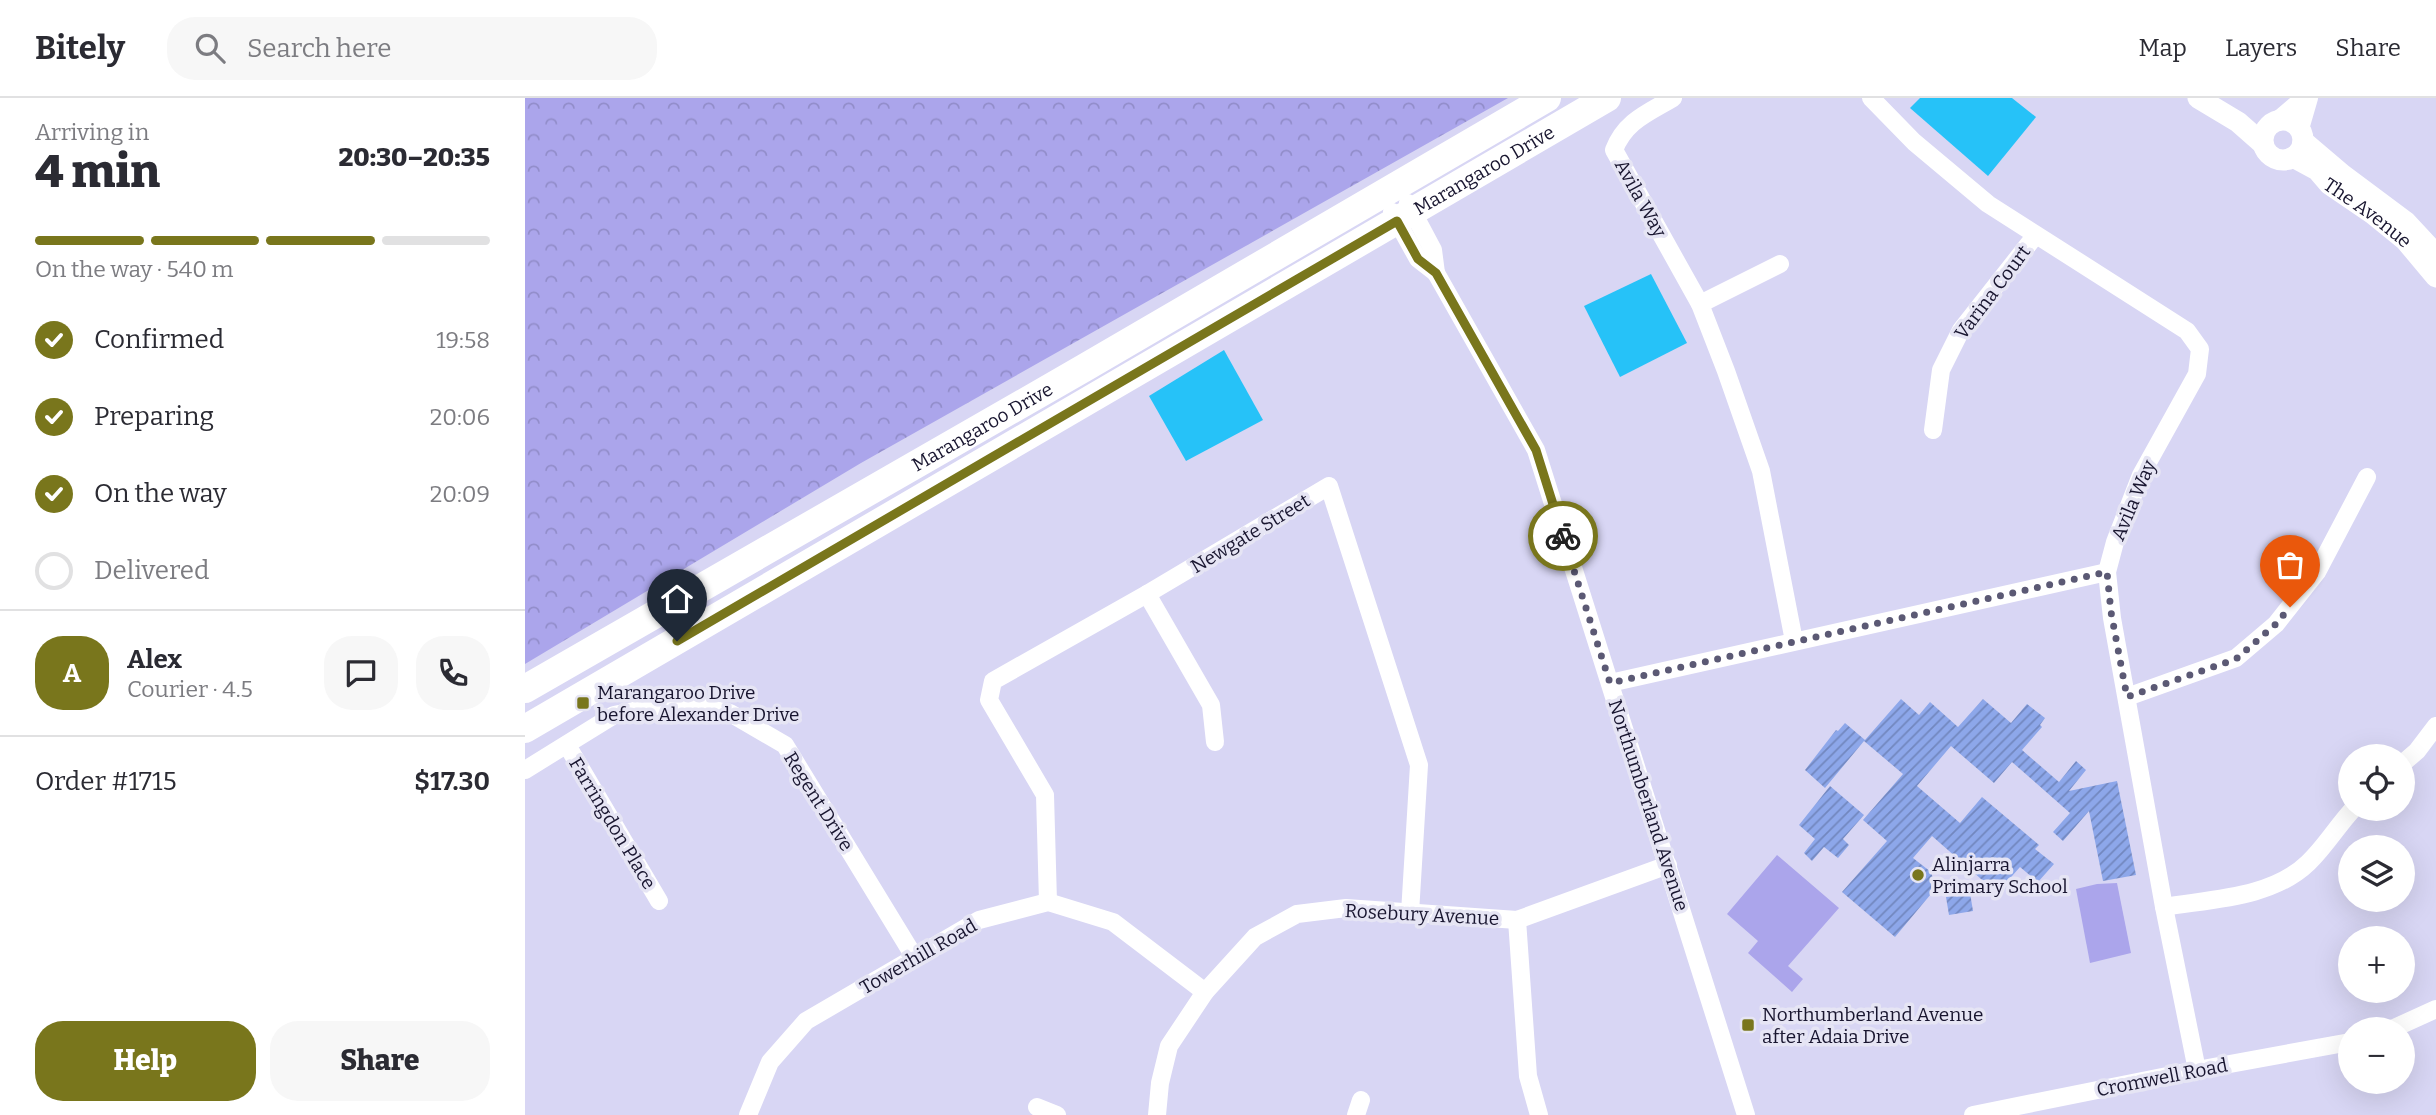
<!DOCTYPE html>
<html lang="en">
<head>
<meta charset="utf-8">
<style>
	:root { --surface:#fff; --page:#f7f7f7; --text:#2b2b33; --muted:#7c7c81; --line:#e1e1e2; --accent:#79761c }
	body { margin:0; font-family:Bitter,serif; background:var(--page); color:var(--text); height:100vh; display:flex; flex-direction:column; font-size:26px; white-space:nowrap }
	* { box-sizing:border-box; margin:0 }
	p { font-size:23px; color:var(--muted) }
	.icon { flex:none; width:38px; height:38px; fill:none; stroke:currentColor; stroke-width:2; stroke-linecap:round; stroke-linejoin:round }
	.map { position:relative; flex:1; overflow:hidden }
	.side { display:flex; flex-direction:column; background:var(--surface); width:525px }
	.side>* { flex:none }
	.controls { position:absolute; left:1813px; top:646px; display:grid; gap:14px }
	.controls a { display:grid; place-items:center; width:77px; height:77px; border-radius:50%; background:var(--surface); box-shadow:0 7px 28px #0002; font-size:35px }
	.pin { position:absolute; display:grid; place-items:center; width:60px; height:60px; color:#fff; margin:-72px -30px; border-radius:50% 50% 50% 0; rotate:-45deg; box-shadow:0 0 7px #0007 }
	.pin .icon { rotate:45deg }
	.courier { position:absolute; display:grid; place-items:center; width:70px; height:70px; margin:-35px; border:5px solid #79761c; border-radius:50%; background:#fff; color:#222; box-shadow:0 2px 9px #0007 }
	.head em { font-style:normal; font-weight:800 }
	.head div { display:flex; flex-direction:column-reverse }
	.head { display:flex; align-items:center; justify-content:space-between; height:119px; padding:0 35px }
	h1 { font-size:46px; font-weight:800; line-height:52px }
	.bar { display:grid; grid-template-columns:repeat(4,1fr); gap:10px 7px; align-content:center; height:84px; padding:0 35px }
	.bar i { height:9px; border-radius:5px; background:var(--line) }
	.bar .current { background:var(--accent) }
	.bar p { grid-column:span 4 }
	.line { display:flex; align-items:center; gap:18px; padding:0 35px; border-top:2px solid var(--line) }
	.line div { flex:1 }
	.round { display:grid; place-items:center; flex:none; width:74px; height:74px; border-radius:28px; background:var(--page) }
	ol { padding:0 35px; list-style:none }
	li { display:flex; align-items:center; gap:21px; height:77px }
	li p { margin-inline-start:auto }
	li .icon { padding:7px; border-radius:50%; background:var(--accent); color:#fff; stroke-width:4 }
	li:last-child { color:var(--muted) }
	li i { width:38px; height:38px; border:4px solid var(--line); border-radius:50% }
	.primary-button { display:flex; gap:14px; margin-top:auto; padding:14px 35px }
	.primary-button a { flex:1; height:80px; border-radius:28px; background:var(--accent); color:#fff; font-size:28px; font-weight:800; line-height:80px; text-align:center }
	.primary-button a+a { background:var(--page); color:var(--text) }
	header { display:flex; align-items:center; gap:42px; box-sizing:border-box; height:98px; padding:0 35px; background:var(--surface); border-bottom:2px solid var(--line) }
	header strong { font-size:33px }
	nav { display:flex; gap:38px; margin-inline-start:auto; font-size:24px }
	.search { width:490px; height:63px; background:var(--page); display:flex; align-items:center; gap:18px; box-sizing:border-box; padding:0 24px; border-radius:28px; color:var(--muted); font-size:26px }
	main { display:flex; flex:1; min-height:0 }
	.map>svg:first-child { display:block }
	.forest { fill:url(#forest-crowns) }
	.pitch { fill:#aba5eb }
	.water { fill:#26c2f8 }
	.building { fill:url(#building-hatch) }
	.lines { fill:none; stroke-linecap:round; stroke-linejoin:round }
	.minor { stroke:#fff; stroke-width:18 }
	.tertiary { stroke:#fff; stroke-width:21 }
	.primary { stroke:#fff; stroke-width:28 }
	.done { stroke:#5b5974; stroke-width:7; stroke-dasharray:0 12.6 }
	.route { stroke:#79761c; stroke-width:9 }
	.poi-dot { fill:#79761c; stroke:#e6e5f4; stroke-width:2.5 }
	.labels { text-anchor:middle; stroke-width:7; stroke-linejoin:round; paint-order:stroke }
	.street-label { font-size:19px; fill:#18152f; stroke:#e6e5f4 }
	.poi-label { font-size:19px; fill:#18152f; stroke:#e6e5f4; text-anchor:start }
</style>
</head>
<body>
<header>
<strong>Bitely</strong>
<div class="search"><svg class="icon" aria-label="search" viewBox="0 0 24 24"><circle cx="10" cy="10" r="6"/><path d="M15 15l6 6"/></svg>Search here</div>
<nav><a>Map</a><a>Layers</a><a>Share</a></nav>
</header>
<main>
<section class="side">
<div class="head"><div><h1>4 min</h1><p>Arriving in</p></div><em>20:30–20:35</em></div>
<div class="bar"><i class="current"></i><i class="current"></i><i class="current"></i><i></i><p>On the way · 540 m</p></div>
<ol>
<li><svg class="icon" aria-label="check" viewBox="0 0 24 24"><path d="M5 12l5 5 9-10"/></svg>Confirmed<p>19:58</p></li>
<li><svg class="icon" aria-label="check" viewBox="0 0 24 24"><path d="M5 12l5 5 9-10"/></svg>Preparing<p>20:06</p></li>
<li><svg class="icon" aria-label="check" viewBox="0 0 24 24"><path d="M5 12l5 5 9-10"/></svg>On the way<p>20:09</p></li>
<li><i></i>Delivered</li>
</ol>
<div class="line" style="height:126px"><b class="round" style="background:var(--accent);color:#fff">A</b><div><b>Alex</b><p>Courier · 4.5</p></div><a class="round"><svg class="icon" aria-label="chat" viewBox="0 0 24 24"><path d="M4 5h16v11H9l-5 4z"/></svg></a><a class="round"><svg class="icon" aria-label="phone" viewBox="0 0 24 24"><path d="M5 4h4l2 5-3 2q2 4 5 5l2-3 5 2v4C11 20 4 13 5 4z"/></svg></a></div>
<div class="line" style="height:91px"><div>Order #1715</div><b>$17.30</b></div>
<div class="primary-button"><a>Help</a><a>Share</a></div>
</section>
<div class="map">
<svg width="1911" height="1017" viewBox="0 0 1911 1017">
	<defs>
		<pattern id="forest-crowns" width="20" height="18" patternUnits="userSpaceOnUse" patternTransform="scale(1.75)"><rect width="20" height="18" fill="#aba5eb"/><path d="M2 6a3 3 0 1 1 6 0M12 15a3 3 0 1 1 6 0" fill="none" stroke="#928dca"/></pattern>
		<pattern id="building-hatch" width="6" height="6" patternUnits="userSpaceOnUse" patternTransform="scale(1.75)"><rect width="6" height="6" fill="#8da7ea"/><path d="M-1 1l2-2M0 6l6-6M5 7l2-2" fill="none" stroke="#7287be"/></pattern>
	</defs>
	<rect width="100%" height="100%" fill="#d8d6f4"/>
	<path class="forest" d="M0 0H983L336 365 0 566Z"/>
	<g class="pitch">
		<path d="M1252 757 1314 810 1263 868 1278 881 1267 894 1223 855 1233 843 1202 816Z"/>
		<path d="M1592 785 1606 855 1565 865 1551 791 1572 786Z"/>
	</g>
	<g class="water">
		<path d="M1395 0H1487L1511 19 1463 78 1385 10Z"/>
		<path d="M1126 176 1162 245 1095 279 1059 208Z"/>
		<path d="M699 252 738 322 661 363 624 298Z"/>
	</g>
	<g class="building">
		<path d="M1376 601 1394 617 1405 604 1433 629 1458 601 1486 625 1502 606 1520 620 1515 627 1517 629 1497 652 1534 684 1551 663 1561 672 1544 693 1592 683 1611 777 1578 783 1564 713 1538 743 1528 734 1545 715 1487 664 1469 685 1426 648 1392 688 1435 725 1457 699 1514 747 1510 751 1529 766 1513 784 1495 769 1472 795 1407 738 1388 760 1406 774 1411 790 1370 839 1317 794 1362 743 1338 722 1378 676 1339 643 1300 690 1280 672 1311 632 1313 633 1320 625 1340 642Z"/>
		<path d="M1305 688 1339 717 1318 741 1324 747 1313 760 1299 749 1287 763 1279 755 1290 741 1274 727Z"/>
		<path d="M1445 795 1448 813 1424 817 1421 799Z"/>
	</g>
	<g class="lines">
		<g class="minor">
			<path d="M1148 0C1123 15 1100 23 1089 52L1175 206 1201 273 1236 373 1269 543"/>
			<path d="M1346 0 1389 44 1463 106 1662 233 1675 251 1672 276 1616 377 1590 444 1582 474 1587 520 1639 809 1672 972"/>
			<path d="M1753 22 1779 0"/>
			<path d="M1775 31 1784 0"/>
			<path d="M883 105 908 152 911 175"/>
			<path d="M867 114 893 161 911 175 1011 352 1221 1017"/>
			<path d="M1175 206 1255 166"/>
			<path d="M1408 332 1416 272 1436 232 1510 138"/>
			<path d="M622 496 686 607 690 644"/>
			<path d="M1085 585 1582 474"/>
			<path d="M1602 599 1711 560 1751 526 1792 474 1842 379"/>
			<path d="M42 647 134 803"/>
			<path d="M1878 665 1892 653 1911 628"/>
			<path d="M0 672 89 617 151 604 205 615 260 647 390 860"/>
			<path d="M523 804 520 697 464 602 468 583 622 496 804 388 894 667 885 815"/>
			<path d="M1639 809C1686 801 1747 800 1783 765 1800 749 1813 727 1829 710"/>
			<path d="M992 822 1003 978 1014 1017"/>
			<path d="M1867 931 1911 911"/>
			<path d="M512 1009 532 1017"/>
			<path d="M223 1017 245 964 281 923 454 822 523 804 588 824 680 894"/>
			<path d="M632 1017 635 985 644 948 680 894 730 839 772 816 821 810 992 822 1143 767"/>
			<path d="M831 1017 836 1002"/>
			<path d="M1448 1017 1672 972 1825 944"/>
		</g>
		<g class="tertiary">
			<path d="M1673 0 1713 24 1738 46"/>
			<circle cx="1758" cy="42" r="20"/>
			<path d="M1778 43 1818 77 1881 124 1911 156"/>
			<path id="s1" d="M1768 59 1792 72 1804 86 1848 116 1880 142 1911 179"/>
		</g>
		<g class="primary">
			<path id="s2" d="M0 591 559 270 1022 0"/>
			<path id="s3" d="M0 631 1082 0"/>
		</g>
	</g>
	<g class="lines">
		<path class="done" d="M1038 438 1085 585 1582 474 1586 514 1602 599 1711 561 1751 526 1765 509"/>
		<path class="route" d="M152 543 872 123 893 161 911 175 1011 352 1038 438"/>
	</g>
	<g class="poi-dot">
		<rect x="51" y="598" width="14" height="14" rx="3.5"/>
		<circle cx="1393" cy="777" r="7"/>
		<rect x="1216" y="920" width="14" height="14" rx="3.5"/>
	</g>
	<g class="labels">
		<g class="street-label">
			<text dy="7" stroke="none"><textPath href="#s3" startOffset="1110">Marangaroo Drive</textPath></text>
			<text transform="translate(1116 100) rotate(61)" y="7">Avila Way</text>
			<text dy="7" stroke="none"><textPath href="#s1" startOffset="94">The Avenue</textPath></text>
			<text transform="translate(1467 194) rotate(-53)" y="7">Varina Court</text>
			<text dy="7" stroke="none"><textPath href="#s2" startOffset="527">Marangaroo Drive</textPath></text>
			<text transform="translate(1608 402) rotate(-67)" y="7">Avila Way</text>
			<text transform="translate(725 435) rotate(-31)" y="7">Newgate Street</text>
			<text transform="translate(294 703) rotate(58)" y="7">Regent Drive</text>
			<text transform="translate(1124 707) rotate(72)" y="7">Northumberland Avenue</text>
			<text transform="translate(88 725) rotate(59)" y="7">Farringdon Place</text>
			<text transform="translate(897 816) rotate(3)" y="7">Rosebury Avenue</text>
			<text transform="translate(393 858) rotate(-30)" y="7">Towerhill Road</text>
			<text transform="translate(1637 979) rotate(-11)" y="7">Cromwell Road</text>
		</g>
		<g class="poi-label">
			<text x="72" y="601">Marangaroo Drive<tspan x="72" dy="22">before Alexander Drive</tspan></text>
			<text x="1407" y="773">Alinjarra<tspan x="1407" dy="22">Primary School</tspan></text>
			<text x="1237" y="923">Northumberland Avenue<tspan x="1237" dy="22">after Adaia Drive</tspan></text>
		</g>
	</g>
</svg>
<div class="controls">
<a><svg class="icon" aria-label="locate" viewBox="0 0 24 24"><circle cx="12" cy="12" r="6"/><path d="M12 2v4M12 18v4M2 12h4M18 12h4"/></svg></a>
<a><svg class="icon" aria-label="layers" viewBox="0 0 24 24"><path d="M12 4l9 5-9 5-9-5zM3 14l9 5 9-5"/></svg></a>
<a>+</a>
<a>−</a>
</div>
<div class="pin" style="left:1765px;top:509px;background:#ea580c"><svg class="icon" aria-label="bag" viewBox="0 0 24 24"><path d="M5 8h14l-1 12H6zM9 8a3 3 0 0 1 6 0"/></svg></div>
<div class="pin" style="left:152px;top:543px;background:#1f2937"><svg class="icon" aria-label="home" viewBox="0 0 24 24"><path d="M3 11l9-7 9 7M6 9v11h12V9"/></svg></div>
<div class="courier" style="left:1038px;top:438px"><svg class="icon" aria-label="bike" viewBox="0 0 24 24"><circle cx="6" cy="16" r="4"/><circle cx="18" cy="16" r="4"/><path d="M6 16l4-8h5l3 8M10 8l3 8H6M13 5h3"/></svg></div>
</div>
</main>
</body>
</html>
